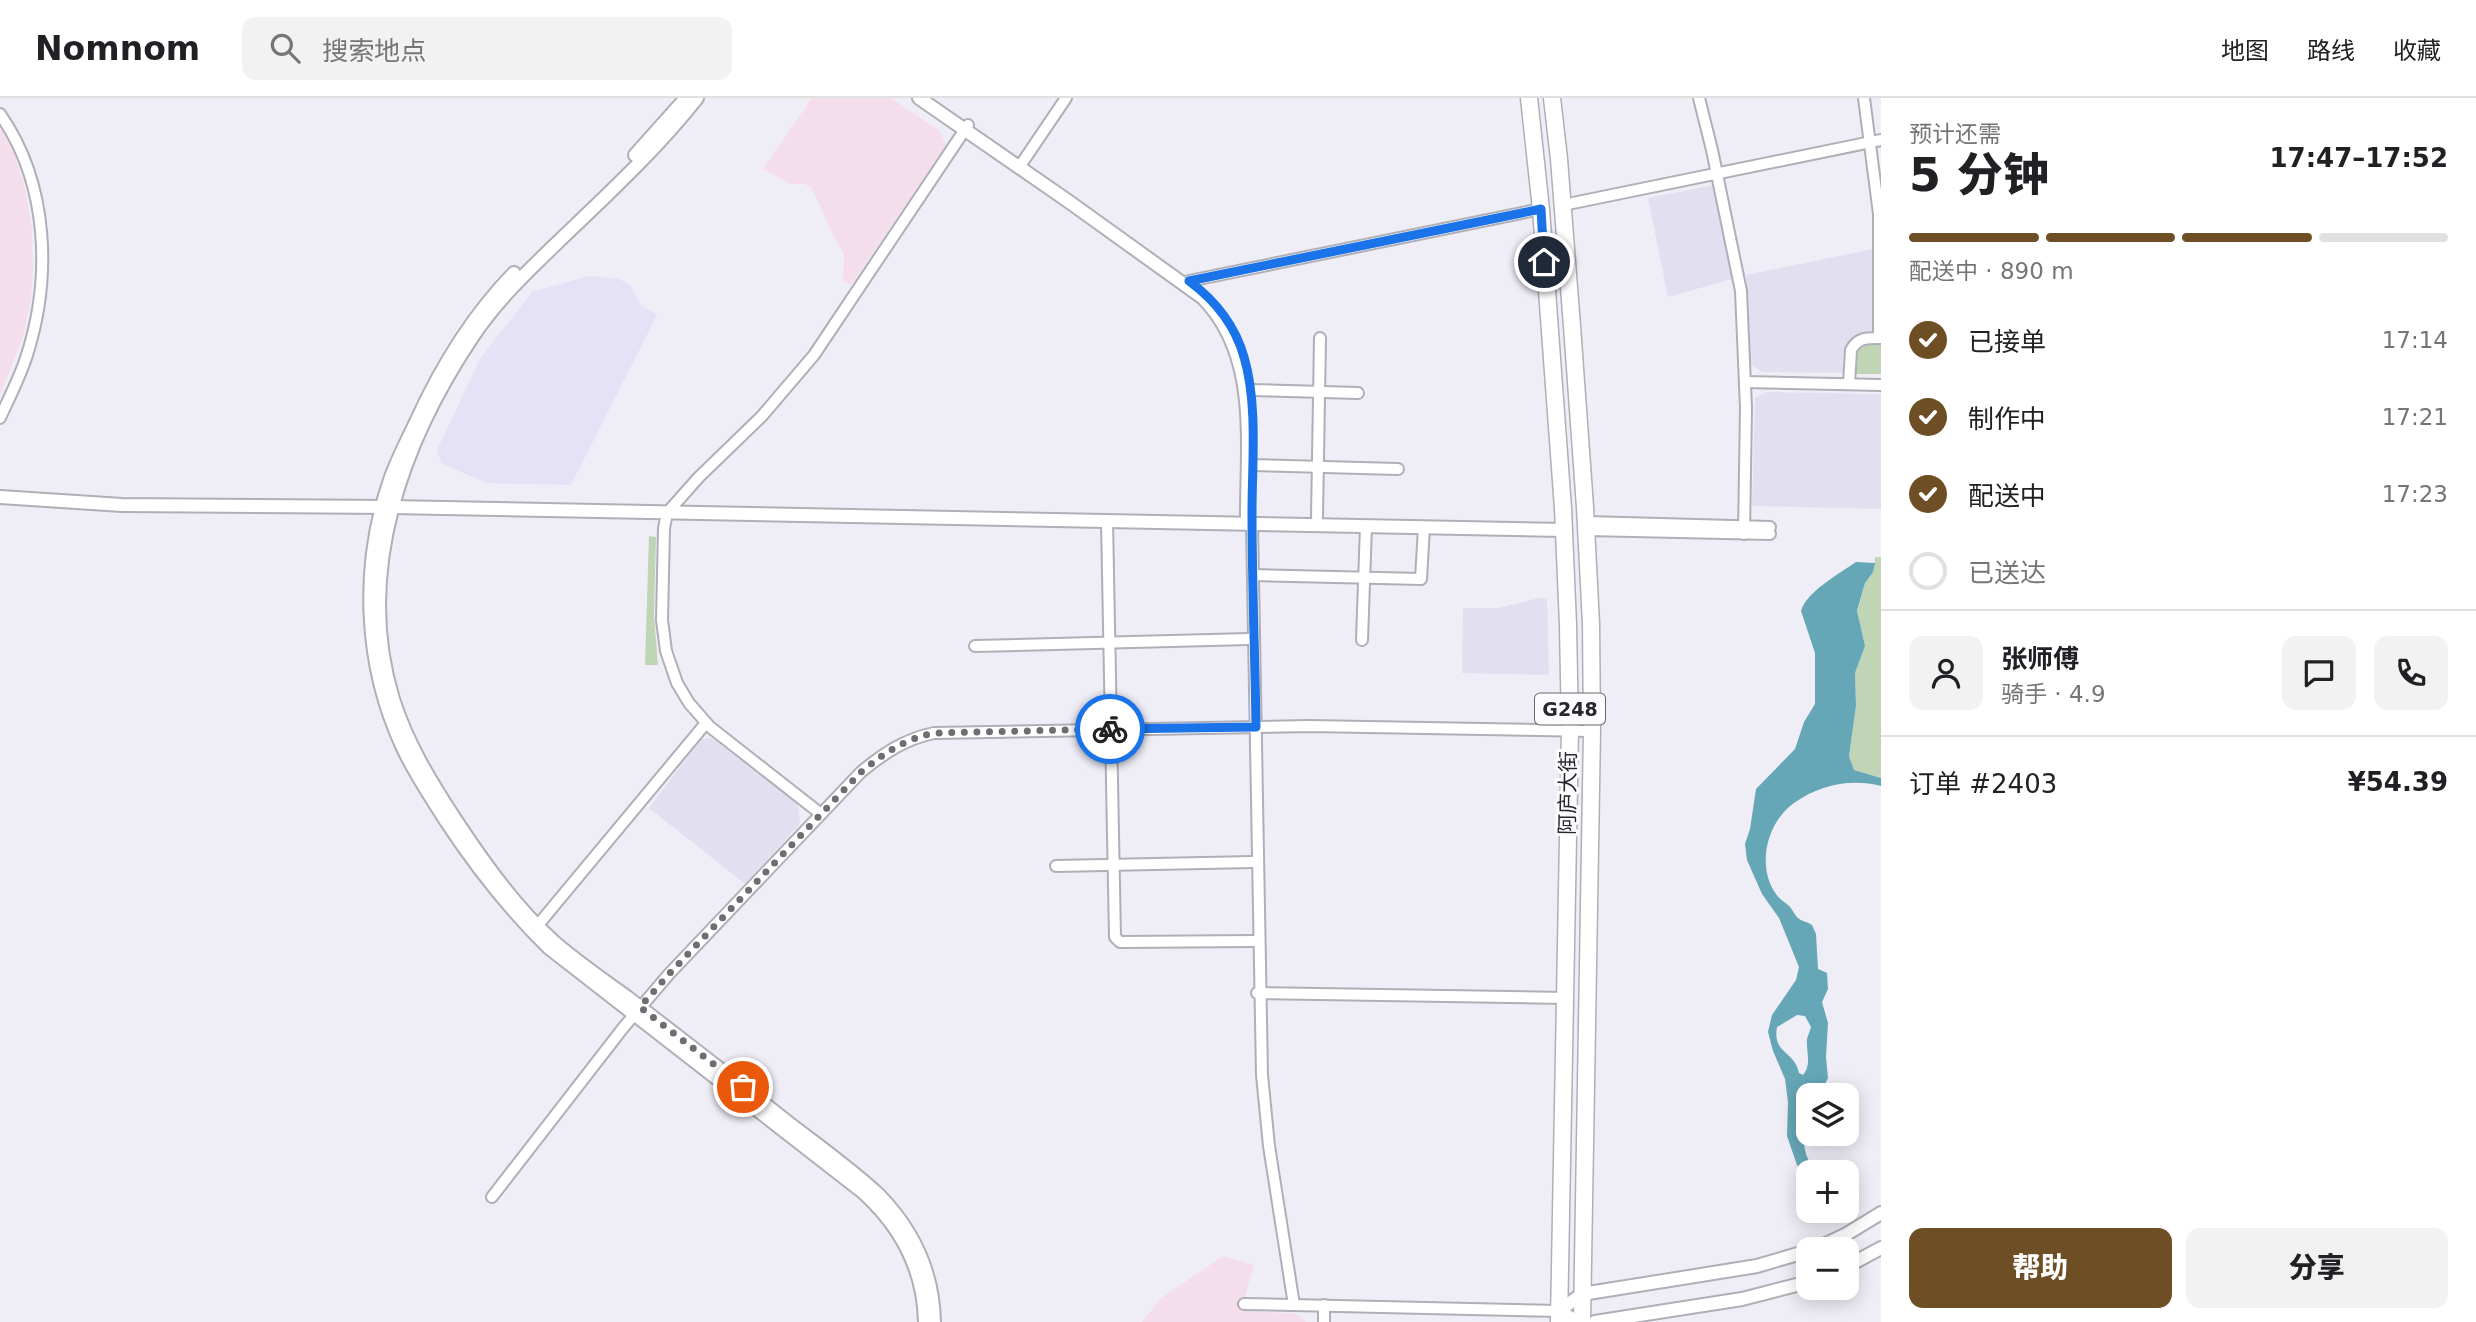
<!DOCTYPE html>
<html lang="zh">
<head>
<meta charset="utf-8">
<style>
	:root { --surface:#fff; --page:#f2f2f2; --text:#202124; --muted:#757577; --line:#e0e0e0; --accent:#6e4e24 }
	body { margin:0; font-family:"DejaVu Sans","Noto Sans SC",sans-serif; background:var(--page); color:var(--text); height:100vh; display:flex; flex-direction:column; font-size:26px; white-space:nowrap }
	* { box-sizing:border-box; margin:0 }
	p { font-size:23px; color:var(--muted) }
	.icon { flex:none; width:38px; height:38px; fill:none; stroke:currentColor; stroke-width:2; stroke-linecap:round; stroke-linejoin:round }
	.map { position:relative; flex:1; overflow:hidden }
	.panel { display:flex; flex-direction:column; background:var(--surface); width:595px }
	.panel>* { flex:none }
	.fabs { position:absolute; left:1796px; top:985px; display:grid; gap:14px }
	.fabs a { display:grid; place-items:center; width:63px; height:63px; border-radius:14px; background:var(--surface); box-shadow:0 4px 18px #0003; font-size:35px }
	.pin { position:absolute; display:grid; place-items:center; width:60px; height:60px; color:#fff; margin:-30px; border:4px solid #fff; border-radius:50%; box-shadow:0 2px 7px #0007 }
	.courier { position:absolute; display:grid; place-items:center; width:70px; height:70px; margin:-35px; border:5px solid #1a73e8; border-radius:50%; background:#fff; color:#222; box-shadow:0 2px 9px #0007 }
	.headline em { font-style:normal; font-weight:800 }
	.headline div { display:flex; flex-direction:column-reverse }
	.headline { display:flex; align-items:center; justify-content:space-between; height:119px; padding:0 28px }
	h1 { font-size:46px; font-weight:800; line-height:52px }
	.bar { display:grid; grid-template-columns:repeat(4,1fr); gap:10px 7px; align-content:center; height:84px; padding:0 28px }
	.bar i { height:9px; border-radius:5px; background:var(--line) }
	.bar .current { background:var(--accent) }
	.bar p { grid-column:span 4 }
	.line { display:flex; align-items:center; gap:18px; padding:0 28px; border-top:2px solid var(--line) }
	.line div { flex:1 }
	.round { display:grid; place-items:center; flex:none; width:74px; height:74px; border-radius:14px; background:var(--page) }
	ol { padding:0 28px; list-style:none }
	li { display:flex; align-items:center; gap:21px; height:77px }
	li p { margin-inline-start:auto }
	li .icon { padding:7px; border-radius:50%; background:var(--accent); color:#fff; stroke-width:4 }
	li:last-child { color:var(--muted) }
	li i { width:38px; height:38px; border:4px solid var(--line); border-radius:50% }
	.action { display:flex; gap:14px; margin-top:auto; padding:14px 28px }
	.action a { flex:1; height:80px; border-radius:14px; background:var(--accent); color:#fff; font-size:28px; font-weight:800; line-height:80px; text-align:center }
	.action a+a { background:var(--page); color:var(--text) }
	header { display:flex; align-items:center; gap:42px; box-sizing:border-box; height:98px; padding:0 35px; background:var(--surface); border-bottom:2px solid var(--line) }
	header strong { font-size:33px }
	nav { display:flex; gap:38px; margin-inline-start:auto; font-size:24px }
	.search { width:490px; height:63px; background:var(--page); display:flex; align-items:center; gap:18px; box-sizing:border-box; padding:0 24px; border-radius:14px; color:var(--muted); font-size:26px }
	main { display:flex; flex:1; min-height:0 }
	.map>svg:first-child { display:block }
	.built { fill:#e2e0f0 }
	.education { fill:#f4deeb }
	.medical { fill:#e5e2f8 }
	.green { fill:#bfd5b5 }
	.water { fill:#66a7b7; fill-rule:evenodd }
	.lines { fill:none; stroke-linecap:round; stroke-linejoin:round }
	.minor-casing { stroke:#b0aeb7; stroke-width:14 }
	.major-casing { stroke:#b0aeb7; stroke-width:16 }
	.highway-casing { stroke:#b0aeb7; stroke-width:19 }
	.minor { stroke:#fff; stroke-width:10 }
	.major { stroke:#fff; stroke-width:12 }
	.highway { stroke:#fff; stroke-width:16 }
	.done { stroke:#6e6d72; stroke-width:7; stroke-dasharray:0 12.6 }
	.route { stroke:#1a73e8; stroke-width:9 }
	.labels { text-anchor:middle; stroke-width:6; stroke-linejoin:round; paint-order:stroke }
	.shield { fill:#fcfcfe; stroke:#68676a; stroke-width:2 }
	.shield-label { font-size:19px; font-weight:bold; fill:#28272b }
	.street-label { font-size:21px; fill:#28272b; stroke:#fcfcfe }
</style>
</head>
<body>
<header>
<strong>Nomnom</strong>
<div class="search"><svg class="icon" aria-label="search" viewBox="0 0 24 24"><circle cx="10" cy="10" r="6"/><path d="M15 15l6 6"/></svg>搜索地点</div>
<nav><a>地图</a><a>路线</a><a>收藏</a></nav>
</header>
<main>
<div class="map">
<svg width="1881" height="1224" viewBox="0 0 1881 1224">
	<rect width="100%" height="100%" fill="#efeef7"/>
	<g class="built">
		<path d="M1714 87 1732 181 1668 199 1648 100Z"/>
		<path d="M1873 151 1872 233 1854 239 1847 246 1845 275 1762 274 1751 266 1746 177Z"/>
		<path d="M1767 294 1881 296V411L1752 408 1755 300Z"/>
		<path d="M1539 500H1547L1549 577 1462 575 1463 510H1498Z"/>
		<path d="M712 640 798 707 800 726 745 786 649 710 701 641Z"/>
	</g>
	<g class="education">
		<path d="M812 0H891L940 33 946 47 851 187 843 183 844 156 835 141 811 89 804 86H790L763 71Z"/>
		<path d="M0 30 14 55 25 90 32 131 33 172 31 201 23 238 0 298Z"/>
		<path d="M1223 1158 1254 1167 1241 1213 1291 1215 1300 1218 1306 1224H1142L1161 1200Z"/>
	</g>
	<path class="medical" d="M589 178 619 181 630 187 641 207 657 217 571 387 486 385 441 365 437 352 480 261 532 194Z"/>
	<g class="green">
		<path d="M1862 246H1881V276H1855L1856 252Z"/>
		<path d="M649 438 656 439 654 517 658 567H645Z"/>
		<path d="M1875 459H1881V680L1854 672 1849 658 1856 608 1855 575 1865 548 1857 515 1865 485 1874 470Z"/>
	</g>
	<path class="water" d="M1856 464 1875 465 1873 474 1865 485 1857 513 1865 548 1855 575 1856 608 1849 658 1854 672 1881 680V688C1851 680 1819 687 1794 705 1767 724 1756 768 1776 796 1779 801 1784 803 1788 807 1792 810 1794 816 1798 820 1801 823 1808 824 1812 827L1816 836 1818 871 1827 875 1828 891 1822 904 1828 925 1826 959 1828 980 1824 988 1812 997 1808 998C1808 1026 1794 1052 1818 1074H1808V1080L1797 1067 1787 1038 1788 1004 1785 981 1773 953 1768 934 1772 917 1796 882 1799 869 1779 820 1762 796 1747 762 1745 746 1750 731 1756 691 1795 651 1804 624 1815 606V555L1801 513C1806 494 1839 476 1856 464ZM1797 917 1805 918 1811 929C1810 933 1808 937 1807 941 1806 954 1812 966 1803 977L1799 975C1795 953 1772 956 1777 929Z"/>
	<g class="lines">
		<defs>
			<g id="minor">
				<path d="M1699 0 1712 52 1741 193 1746 310 1744 436"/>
				<path d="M1864 0 1879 116V240"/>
				<path d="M0 16C49 86 52 181 26 260 19 281 9 300 0 320"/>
				<path d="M1022 65 1066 0"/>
				<path d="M1563 107 1881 42"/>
				<path d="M1189 183 1541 111"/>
				<path d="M1745 284 1881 287"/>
				<path d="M1849 286 1851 252C1858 239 1867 240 1881 240"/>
				<path d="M1250 292 1358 295"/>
				<path d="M1252 367 1398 371"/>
				<path d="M1317 419 1320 240"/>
				<path d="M1107 423 1115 839 1120 844 1254 843"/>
				<path d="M1586 424 1770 429"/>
				<path d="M1252 426 1262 977 1269 1048 1294 1207"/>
				<path d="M1587 432 1770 436"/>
				<path d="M1253 477 1421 481 1424 429"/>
				<path d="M1362 542 1366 428"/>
				<path d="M975 548 1249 541"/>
				<path d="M821 716 710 629 689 605 677 585 666 553 662 522 664 430 667 415 699 379 762 318 814 257 968 27"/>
				<path d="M1056 768 1253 764"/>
				<path d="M533 833 706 625"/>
				<path d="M1257 895 1565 900"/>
				<path d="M492 1099 623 930 669 876 861 674C884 655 905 641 934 635L1310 628 1592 633"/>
				<path d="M1244 1206 1559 1213"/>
				<path d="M1324 1224V1207"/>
			</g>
			<g id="major">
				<path d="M697 0C656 52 607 97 559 143 528 173 497 202 473 238 402 344 354 475 393 601 407 645 430 683 455 721 484 765 514 807 553 843 576 863 602 881 627 899 681 941 736 983 790 1026 820 1049 851 1071 879 1097 913 1132 933 1174 934 1224"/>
				<path d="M919 0 1068 103 1203 200C1261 259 1246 350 1247 425"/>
				<path d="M635 57 686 0"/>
				<path d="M514 175C472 218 441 269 416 324 407 343 397 362 390 382 360 469 364 567 403 650 415 676 431 699 446 723 477 770 509 811 549 850L864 1095C902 1130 924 1172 925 1224"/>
				<path d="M0 399 122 407 391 409 1564 432"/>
				<path d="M1813 1152 1845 1137 1881 1115"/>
				<path d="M1846 1169 1881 1150"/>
				<path d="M1578 1224 1559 1213 1582 1196 1757 1168 1808 1153"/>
				<path d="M1595 1224 1742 1201 1808 1184"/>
			</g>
			<g id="highway">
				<path d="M1529 0 1541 111 1563 410 1568 527 1570 631 1559 1224"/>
				<path d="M1552 0 1559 61 1572 228 1585 409 1591 526 1592 631 1582 1224"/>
			</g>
		</defs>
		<use href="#minor" class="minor-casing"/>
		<use href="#major" class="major-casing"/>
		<use href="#highway" class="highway-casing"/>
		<use href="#minor" class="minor"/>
		<use href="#major" class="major"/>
		<use href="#highway" class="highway"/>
	</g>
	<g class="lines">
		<path class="done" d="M743 989 640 909 669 876 861 674C884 655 905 641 934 635L1110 631"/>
		<path class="route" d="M1110 631 1256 629C1255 557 1252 486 1252 414 1252 366 1258 306 1244 259 1235 227 1216 203 1189 183L1541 111 1544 164"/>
	</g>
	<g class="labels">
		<rect class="shield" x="1535" y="595.5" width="70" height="31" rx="5"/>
		<g class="shield-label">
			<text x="1570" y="618">G248</text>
		</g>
		<g class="street-label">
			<text transform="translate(1568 695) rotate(-89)" y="7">阿庐大街</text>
		</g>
	</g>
</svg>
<div class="fabs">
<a><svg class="icon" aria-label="layers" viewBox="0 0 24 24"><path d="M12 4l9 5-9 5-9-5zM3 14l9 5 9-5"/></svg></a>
<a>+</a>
<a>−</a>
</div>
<div class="pin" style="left:743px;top:989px;background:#ea580c"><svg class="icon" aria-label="bag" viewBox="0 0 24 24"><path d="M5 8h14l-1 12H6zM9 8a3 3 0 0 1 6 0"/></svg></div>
<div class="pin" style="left:1544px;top:164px;background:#1f2937"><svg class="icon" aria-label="home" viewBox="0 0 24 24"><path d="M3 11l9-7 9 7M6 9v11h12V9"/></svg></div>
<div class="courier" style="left:1110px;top:631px"><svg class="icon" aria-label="bike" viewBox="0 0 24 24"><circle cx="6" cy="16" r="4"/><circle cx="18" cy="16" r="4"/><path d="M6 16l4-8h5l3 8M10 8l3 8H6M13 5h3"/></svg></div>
</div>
<section class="panel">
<div class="headline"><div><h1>5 分钟</h1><p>预计还需</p></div><em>17:47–17:52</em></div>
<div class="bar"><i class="current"></i><i class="current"></i><i class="current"></i><i></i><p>配送中 · 890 m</p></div>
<ol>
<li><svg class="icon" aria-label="check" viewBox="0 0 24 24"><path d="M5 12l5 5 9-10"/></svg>已接单<p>17:14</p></li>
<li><svg class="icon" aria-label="check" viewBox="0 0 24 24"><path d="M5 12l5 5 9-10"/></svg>制作中<p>17:21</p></li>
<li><svg class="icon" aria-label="check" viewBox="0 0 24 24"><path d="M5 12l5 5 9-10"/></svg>配送中<p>17:23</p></li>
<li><i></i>已送达</li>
</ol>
<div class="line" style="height:126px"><a class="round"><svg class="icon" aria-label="person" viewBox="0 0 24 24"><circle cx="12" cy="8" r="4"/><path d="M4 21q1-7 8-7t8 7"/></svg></a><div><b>张师傅</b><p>骑手 · 4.9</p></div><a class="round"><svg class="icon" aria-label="chat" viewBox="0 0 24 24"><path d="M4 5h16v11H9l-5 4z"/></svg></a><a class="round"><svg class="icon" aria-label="phone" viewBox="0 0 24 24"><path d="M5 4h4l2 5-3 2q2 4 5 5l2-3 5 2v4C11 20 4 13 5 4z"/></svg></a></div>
<div class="line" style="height:91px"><div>订单 #2403</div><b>¥54.39</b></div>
<div class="action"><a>帮助</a><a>分享</a></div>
</section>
</main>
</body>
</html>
